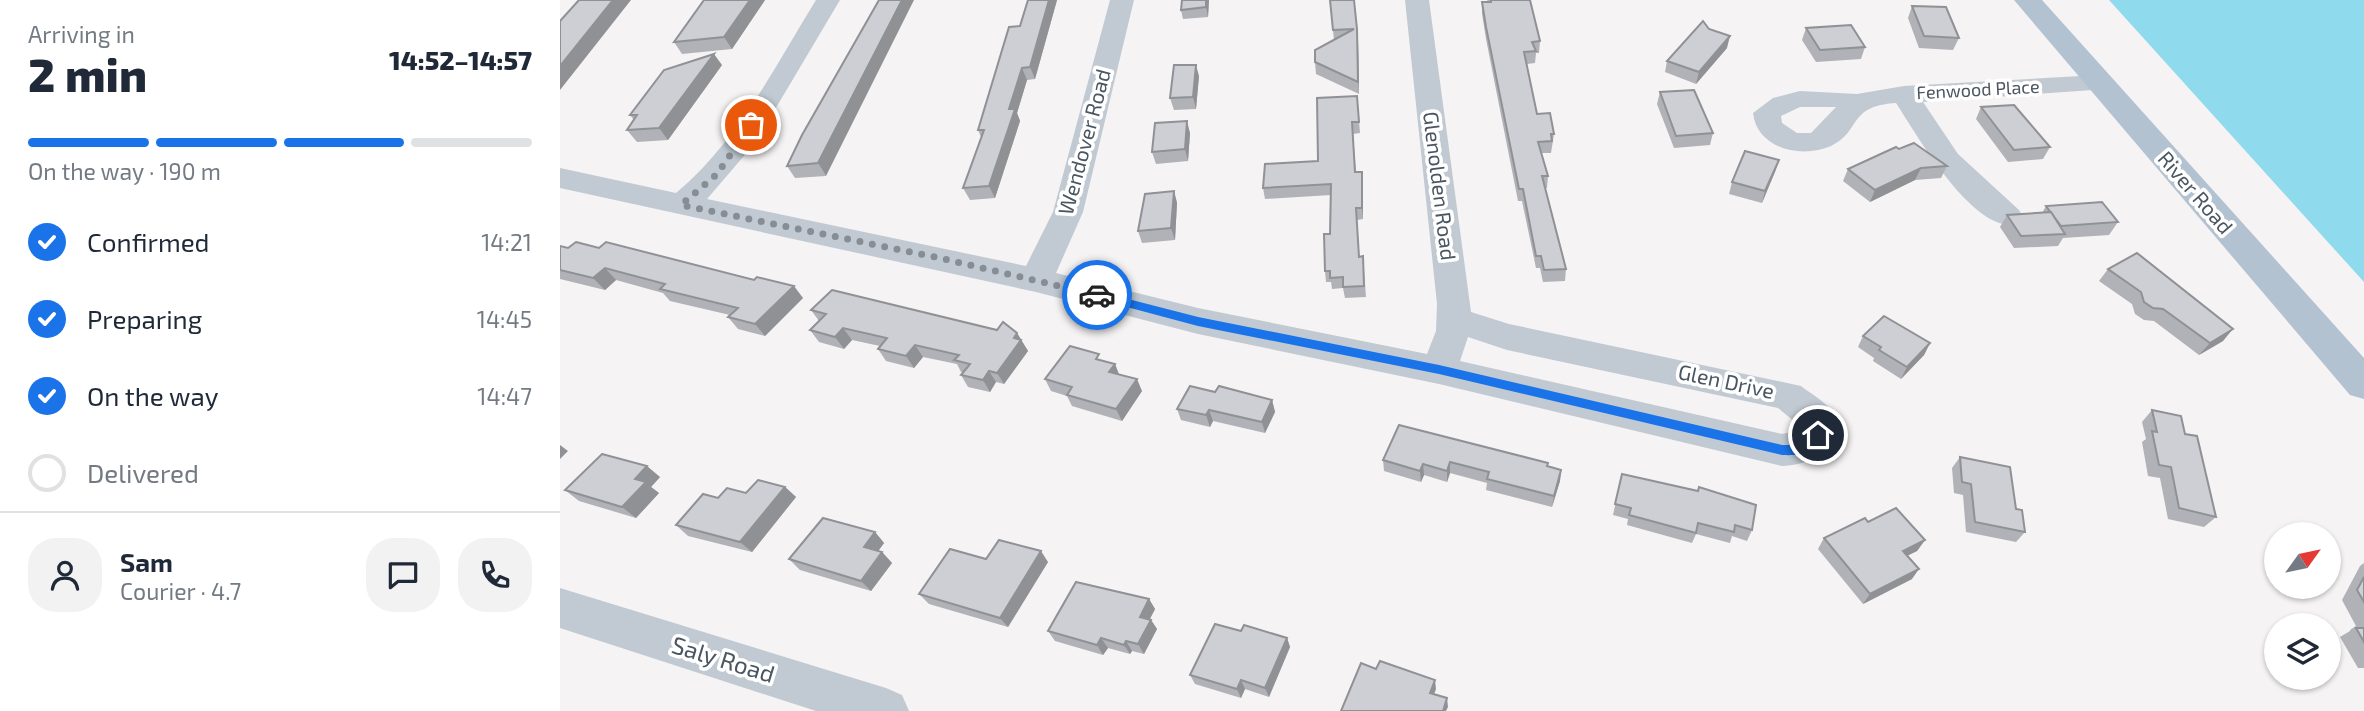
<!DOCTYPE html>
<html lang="en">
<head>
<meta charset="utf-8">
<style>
	:root { --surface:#fff; --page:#f2f2f3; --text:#1f2937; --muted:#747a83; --line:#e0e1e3; --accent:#1a73e8 }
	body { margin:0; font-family:"Exo 2",sans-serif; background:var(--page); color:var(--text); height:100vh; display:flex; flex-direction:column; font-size:26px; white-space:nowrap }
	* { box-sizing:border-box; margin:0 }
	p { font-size:23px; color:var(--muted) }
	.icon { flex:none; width:38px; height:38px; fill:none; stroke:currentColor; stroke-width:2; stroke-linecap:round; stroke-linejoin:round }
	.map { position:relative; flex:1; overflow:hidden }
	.drawer { display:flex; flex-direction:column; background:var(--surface); width:560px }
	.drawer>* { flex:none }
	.needle { width:46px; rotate:57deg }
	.buttons { position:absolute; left:1704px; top:522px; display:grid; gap:14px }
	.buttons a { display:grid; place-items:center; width:77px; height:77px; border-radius:50%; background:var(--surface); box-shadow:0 2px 5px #0004; font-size:35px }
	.pin { position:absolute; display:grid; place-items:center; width:60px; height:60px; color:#fff; margin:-30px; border:4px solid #fff; border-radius:50%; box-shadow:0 2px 7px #0007 }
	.courier { position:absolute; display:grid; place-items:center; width:70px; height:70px; margin:-35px; border:5px solid #1a73e8; border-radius:50%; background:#fff; color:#222; box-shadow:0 2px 9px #0007 }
	.summary em { font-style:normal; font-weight:800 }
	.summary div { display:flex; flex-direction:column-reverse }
	.summary { display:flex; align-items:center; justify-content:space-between; height:119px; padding:0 28px }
	h1 { font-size:46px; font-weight:800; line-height:52px }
	.bar { display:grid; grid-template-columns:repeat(4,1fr); gap:10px 7px; align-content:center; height:84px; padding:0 28px }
	.bar i { height:9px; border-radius:5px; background:var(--line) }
	.bar .active { background:var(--accent) }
	.bar p { grid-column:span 4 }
	.line { display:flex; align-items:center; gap:18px; padding:0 28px; border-top:2px solid var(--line) }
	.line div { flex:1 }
	.round { display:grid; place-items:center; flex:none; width:74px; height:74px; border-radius:28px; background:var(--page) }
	ol { padding:0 28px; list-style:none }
	li { display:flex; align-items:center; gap:21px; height:77px }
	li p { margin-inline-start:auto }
	li .icon { padding:7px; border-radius:50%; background:var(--accent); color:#fff; stroke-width:4 }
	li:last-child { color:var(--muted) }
	li i { width:38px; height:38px; border:4px solid var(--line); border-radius:50% }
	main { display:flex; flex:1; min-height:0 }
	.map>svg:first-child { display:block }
	.water { fill:#90daee }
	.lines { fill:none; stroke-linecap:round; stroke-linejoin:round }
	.minor { fill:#c1cad2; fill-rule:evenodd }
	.major { fill:#b3c2d1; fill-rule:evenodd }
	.wall { fill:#b0b2b7 }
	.shaded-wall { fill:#909195 }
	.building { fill:#cdcfd5; stroke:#909195; stroke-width:2 }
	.route { fill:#1a73e8 }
	.done { stroke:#868d94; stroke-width:7; stroke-dasharray:0 12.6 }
	.labels { text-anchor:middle; stroke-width:7; stroke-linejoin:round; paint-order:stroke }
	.far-street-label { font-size:18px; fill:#4a5661; stroke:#fff }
	.street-label { font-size:21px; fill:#4a5661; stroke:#fff }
	.near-street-label { font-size:24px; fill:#4a5661; stroke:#fff }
</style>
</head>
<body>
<main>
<section class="drawer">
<div class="summary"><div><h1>2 min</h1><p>Arriving in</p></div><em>14:52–14:57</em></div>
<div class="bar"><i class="active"></i><i class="active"></i><i class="active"></i><i></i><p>On the way · 190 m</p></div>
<ol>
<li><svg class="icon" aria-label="check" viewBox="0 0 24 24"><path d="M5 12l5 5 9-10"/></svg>Confirmed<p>14:21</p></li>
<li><svg class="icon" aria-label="check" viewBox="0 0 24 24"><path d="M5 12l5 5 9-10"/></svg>Preparing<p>14:45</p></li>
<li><svg class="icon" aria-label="check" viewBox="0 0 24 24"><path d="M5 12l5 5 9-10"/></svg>On the way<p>14:47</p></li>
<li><i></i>Delivered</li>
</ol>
<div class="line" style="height:126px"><a class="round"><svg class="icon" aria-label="person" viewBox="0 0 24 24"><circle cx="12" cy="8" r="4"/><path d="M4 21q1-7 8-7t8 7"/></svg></a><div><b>Sam</b><p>Courier · 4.7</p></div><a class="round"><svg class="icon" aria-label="chat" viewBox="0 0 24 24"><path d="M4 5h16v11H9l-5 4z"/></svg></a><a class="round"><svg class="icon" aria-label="phone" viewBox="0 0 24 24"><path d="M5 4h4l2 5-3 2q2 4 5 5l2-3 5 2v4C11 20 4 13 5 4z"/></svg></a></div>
</section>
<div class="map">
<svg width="1804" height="711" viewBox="0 0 1804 711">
	<rect width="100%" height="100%" fill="#f5f3f3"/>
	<path class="water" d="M1549 0H1804V282Z"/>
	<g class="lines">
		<g class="minor">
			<path d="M256 0H280L195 143 147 199 466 266 493 212 550 0H574L523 212 496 273 638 308 867 354 876 331 877 304 845 0H869L911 312 949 324 1241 386C1250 393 1264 401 1271 410 1298 444 1249 466 1222 466L879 384 638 334 476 292 0 188V168L116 193C178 141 214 68 256 0ZM908 337 947 350 1218 408 1241 427V430L1222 434 900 361Z"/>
			<path d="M1538 75 1547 77 1551 83 1547 89 1363 102 1398 154 1459 210 1463 217 1459 224C1415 237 1357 135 1336 103 1287 106 1302 131 1271 146 1242 159 1197 149 1193 113L1213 98 1240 91 1297 94 1344 86ZM1276 107 1251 133H1237L1222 123 1221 116 1240 107Z"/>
			<path d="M0 588 326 688 342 695 349 711H256L0 628Z"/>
		</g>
		<path class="major" d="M1454 0H1482L1804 358V399L1790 395Z"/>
	</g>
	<g class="wall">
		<path d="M144 0H205L172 49 122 54 114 42Z"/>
		<path d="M468 0H497L475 79 467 80 457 113 460 121 435 198 410 200 403 188 421 137 418 130 460 26Z"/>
		<path d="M622 0H649L648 17 623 19 621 10Z"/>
		<path d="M770 0H794L798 41 799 94 756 74 755 62 774 40Z"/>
		<path d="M927 0H970L980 41 979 53H976L975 63 967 64 977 114 994 134 991 153H981L988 176 987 188H985L1006 269 1005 281 983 282 980 268H976L962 201H958L926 39 922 14V2H928Z"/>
		<path d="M1352 6 1399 38 1393 50 1359 48 1348 18Z"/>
		<path d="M1246 28 1305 47 1301 59 1256 62 1242 40Z"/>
		<path d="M1167 48 1136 84 1105 72 1107 61Z"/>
		<path d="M162 65 108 140 77 142 67 130 74 120 70 115Z"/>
		<path d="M639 76 636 109 614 110 610 98Z"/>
		<path d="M1100 92 1153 133 1150 145 1114 148 1097 104Z"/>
		<path d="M797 96 800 133 793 134 796 172H802L803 183V219L797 220 799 257 803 256 806 297 785 298 783 288 772 289 771 282H766L765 271 770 234 771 195 705 199 703 188 758 161Z"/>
		<path d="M1421 107 1490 147 1483 159 1448 162 1416 119Z"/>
		<path d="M630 133 628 161 596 164 592 152Z"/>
		<path d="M242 135 266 176 235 178 227 166Z"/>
		<path d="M1339 149 1387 166 1381 178 1355 180 1310 202 1283 181 1288 169Z"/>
		<path d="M1219 160 1202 203 1169 194 1172 182Z"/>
		<path d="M614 191 617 203 615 240 582 243 578 231Z"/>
		<path d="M1486 206 1558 222 1549 235 1503 238 1498 246 1454 248 1440 227 1447 215 1482 213Z"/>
		<path d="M0 246 243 298 205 336 178 329 168 317 170 315 110 301 103 293 56 280 45 290 0 279Z"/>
		<path d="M1548 269 1663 341 1639 355 1594 321 1584 320 1575 314 1572 304 1539 281Z"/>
		<path d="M251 310 457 333 468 351 444 384 436 382 430 392 408 387 401 375 403 372H401L397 364 363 357 354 368 326 361 318 349 320 346 292 340 284 349 259 342 250 330 259 321Z"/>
		<path d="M1303 336 1370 343 1364 355 1341 379 1313 361 1314 358 1298 347Z"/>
		<path d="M541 360 555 364 559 374 582 391 562 421 512 406 507 396 491 391 485 379Z"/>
		<path d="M655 392 712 400 715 412 705 433 653 421 650 427 621 420 617 409Z"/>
		<path d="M1592 410 1625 434 1656 517 1644 527 1608 519 1600 478 1588 476 1582 442 1586 439 1582 422Z"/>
		<path d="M1400 457 1456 509 1465 532 1456 542 1406 532 1403 495 1394 493 1392 468Z"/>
		<path d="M823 460 987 466 1001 470 1000 481 992 507 926 490 927 483 890 473 887 482 864 475 861 482 824 471Z"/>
		<path d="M1062 474 1192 530 1187 541 1172 536 1170 543 1136 534 1132 543 1067 525 1068 519 1053 515Z"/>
		<path d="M100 477 91 487 99 493 76 518 19 501 5 490Z"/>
		<path d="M225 487 236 497 192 552 128 536 116 525 158 498Z"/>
		<path d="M315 532 324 543 318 551 322 552 332 563 311 591 240 570 229 559Z"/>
		<path d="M1264 538 1365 540 1357 551 1347 556 1352 579 1303 604 1258 549Z"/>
		<path d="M426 559 488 562 448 627 369 604 359 594Z"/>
		<path d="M1804 563V668H1798L1780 637 1790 631V630L1796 626 1782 600 1800 566Z"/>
		<path d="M589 599 595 609 590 619 591 620 597 629 584 654 572 651 570 654 548 648 543 655 495 641 488 631Z"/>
		<path d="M681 631 727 638 730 647 709 697 685 689 681 698 635 684 630 675Z"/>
	</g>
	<g class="shaded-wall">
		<path d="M53 0H71L0 90V66Z"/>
		<path d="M190 0H205L172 49 164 37Z"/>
		<path d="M342 0H354L266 176 258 163Z"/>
		<path d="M489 0H497L475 79 470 67Z"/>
		<path d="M646 0H649L648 17 646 7Z"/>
		<path d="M797 29 798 41 799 94 798 82Z"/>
		<path d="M1170 36 1167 48 1136 84 1139 72Z"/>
		<path d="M154 54 162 65 108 140 99 128Z"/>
		<path d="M636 65 639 76 636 109 633 97Z"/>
		<path d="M462 68 467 80 457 113 460 121 435 198 429 186 449 109Z"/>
		<path d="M627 121 630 133 628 161 625 149Z"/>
		<path d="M1219 160 1215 172 1202 203 1205 191Z"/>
		<path d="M1361 168 1355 180 1310 202 1315 190Z"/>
		<path d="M802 172 803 183V219L802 208Z"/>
		<path d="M614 191 617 203 615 240 611 228Z"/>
		<path d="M45 268 56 280 45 290 33 278Z"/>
		<path d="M234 286 243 298 205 336 195 324Z"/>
		<path d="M283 328 292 340 284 349 275 337Z"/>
		<path d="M1673 329 1663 341 1639 355 1650 343Z"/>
		<path d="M457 333 468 351 444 384 437 373 454 338Z"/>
		<path d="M1370 343 1364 355 1341 379 1347 367Z"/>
		<path d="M355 345 363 357 354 368 346 356Z"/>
		<path d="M555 364 559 375 549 372Z"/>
		<path d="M429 371 436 382 430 392 423 380Z"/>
		<path d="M577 379 582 391 562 421 556 409Z"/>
		<path d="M712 400 715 412 705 433 702 422Z"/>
		<path d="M649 410 653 421 650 427 646 415Z"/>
		<path d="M0 445 8 451 0 459Z"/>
		<path d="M890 462V473L887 482V471Z"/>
		<path d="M863 464 864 475 861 482 860 471Z"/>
		<path d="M87 466 100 477 91 487 99 493 76 518 62 507 75 479Z"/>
		<path d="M1001 470 1000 481 992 507 994 496Z"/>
		<path d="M225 487 236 497 192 552 180 542Z"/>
		<path d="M315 532 324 543 314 557 304 547Z"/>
		<path d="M1365 540 1357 551 1336 561 1343 551Z"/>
		<path d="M481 551 488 562 448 627 440 618Z"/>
		<path d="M322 552 332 563 311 591 301 581Z"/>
		<path d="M1359 569 1352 579 1303 604 1310 594Z"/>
		<path d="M589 599 595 609 586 626 580 617Z"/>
		<path d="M591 620 597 629 584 654 578 644Z"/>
		<path d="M541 638 548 648 543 655 537 645Z"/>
		<path d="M727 638 730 647 709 697 705 688Z"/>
		<path d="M566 641 572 651 570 654 564 645Z"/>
		<path d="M681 680 685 689 681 698 677 689Z"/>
		<path d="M875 680 876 689 871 702 870 693Z"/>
		<path d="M887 698 888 707 886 711H883Z"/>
	</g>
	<g class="building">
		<path d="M19 0H53L0 66V21Z"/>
		<path d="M144 0H190L164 37 114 42Z"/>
		<path d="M319 0H342L258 163 227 166 242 135Z"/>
		<path d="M468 0H489L470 67 462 68 449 109H455L429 186 403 188 424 130H418L449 27 460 26Z"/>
		<path d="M622 0H646V7L621 10Z"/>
		<path d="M770 0H794L797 29 798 82 755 62V50L794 29 773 30Z"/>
		<path d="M931 0H970L980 41 972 42 976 51 964 52 977 114 990 113 994 134H991L992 141 978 142 988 176H982L1006 269 984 270 981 256H976L963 189H959L926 27 922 2H931Z"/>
		<path d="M1352 6 1386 7 1399 38 1364 36Z"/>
		<path d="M1143 21 1149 29 1170 36 1139 72 1107 61Z"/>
		<path d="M1291 25 1305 47 1260 50 1246 28Z"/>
		<path d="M154 54 99 128 67 130 77 115H70L104 70Z"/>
		<path d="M614 65H636L633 97 610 98Z"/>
		<path d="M1134 90 1153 133 1116 136 1100 92Z"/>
		<path d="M797 96 799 122H792L795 172H802V208H796L799 257 803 256 804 286 783 287V277L770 278V271H765L764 234H770L771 184 703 188 705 164 758 161 757 98Z"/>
		<path d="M1454 105 1490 147 1454 150 1421 107Z"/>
		<path d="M627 121 625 149 592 152 595 123Z"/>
		<path d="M1354 143 1387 166 1361 168 1315 190 1288 169 1336 147 1339 149Z"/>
		<path d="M1185 151 1219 160 1205 191 1172 182Z"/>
		<path d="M614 191 611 228 578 231 585 194Z"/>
		<path d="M1542 202 1558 222 1501 226 1486 206Z"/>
		<path d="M1491 212 1505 234 1461 236 1447 215Z"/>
		<path d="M16 242 39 248 46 242 194 280 197 277 234 286 195 324 168 317 178 308 100 289 105 284 45 268 33 278 0 270V246L8 248Z"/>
		<path d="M1577 253 1673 329 1650 343 1603 309 1593 308 1584 302 1581 292 1548 269Z"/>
		<path d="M272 290 437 330 443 322 457 333 454 338 461 340 437 373 429 371 423 380 401 375 410 364 394 360 399 355 355 345 346 356 318 349 327 338 283 328 275 337 250 330 266 314 251 310Z"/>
		<path d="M1324 316 1370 343 1347 367 1319 350 1321 347 1303 336Z"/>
		<path d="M510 346 539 354 536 359 555 364 549 372 577 379 556 409 507 395 512 387 485 379Z"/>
		<path d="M630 386 655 392 659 386 712 400 702 422 649 410 646 415 617 409Z"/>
		<path d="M1592 410 1621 416 1625 434 1637 436 1656 517 1619 508 1611 467 1599 465 1592 431 1597 432Z"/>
		<path d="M839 425 988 463 987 466 1001 470 994 496 927 479 929 472 890 462 887 471 863 464 860 471 823 460Z"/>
		<path d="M42 454 87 466 75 479 86 482 62 507 5 490Z"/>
		<path d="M1400 457 1450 467 1456 509 1462 510 1465 532 1415 522 1411 484 1402 482Z"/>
		<path d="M1062 474 1138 491 1139 487 1196 505 1192 530 1175 525 1174 532 1138 523 1136 533 1069 515 1071 508 1055 504Z"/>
		<path d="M198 480 225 487 180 542 116 525 143 494 158 498 167 488 186 493Z"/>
		<path d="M1336 508 1365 540 1343 551 1359 569 1310 594 1264 538 1305 518 1308 522Z"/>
		<path d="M263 518 315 532 304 547 322 552 301 581 229 559Z"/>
		<path d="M439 540 481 551 440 618 359 594 390 549 426 559Z"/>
		<path d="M1804 577V602L1797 590Z"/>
		<path d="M516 582 589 599 580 617 591 620 578 644 566 641 564 645 541 638 537 645 488 631Z"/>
		<path d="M655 624 681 631 684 625 727 638 705 688 681 680 677 689 630 675Z"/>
		<path d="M1796 628H1804V642Z"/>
		<path d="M820 661 875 680 870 693 887 698 883 711H781L801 663 816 669Z"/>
	</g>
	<path class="route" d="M537 291 638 317 879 365 1222 445H1239L1258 430 1264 435C1254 453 1242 456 1222 455L879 374 638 326 533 298 531 295Z"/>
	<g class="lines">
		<path class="done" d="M191 125 157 174 121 205 380 258 537 295"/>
	</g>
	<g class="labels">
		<g class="far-street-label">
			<text transform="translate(1418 90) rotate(-3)" y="6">Fenwood Place</text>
		</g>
		<g class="street-label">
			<text transform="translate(525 142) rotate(-75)" y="7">Wendover Road</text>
			<text transform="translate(879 186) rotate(83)" y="7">Glenolden Road</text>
			<text transform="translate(1635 193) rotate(49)" y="7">River Road</text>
			<text transform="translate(1166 382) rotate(12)" y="7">Glen Drive</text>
		</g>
		<g class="near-street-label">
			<text transform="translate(163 660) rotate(17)" y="8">Saly Road</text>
		</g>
	</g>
</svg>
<div class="buttons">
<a><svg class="needle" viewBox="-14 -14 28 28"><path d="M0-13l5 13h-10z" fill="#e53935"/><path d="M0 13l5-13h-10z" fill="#747a83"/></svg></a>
<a><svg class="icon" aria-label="layers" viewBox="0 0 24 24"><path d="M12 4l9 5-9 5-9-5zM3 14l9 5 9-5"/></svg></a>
</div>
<div class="pin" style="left:191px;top:125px;background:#ea580c"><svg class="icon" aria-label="bag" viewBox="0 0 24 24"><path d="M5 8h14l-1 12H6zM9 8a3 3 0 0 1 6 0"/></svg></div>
<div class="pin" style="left:1258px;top:435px;background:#1f2937"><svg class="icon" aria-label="home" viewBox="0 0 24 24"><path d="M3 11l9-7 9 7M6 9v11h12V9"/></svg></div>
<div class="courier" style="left:537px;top:295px"><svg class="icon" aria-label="car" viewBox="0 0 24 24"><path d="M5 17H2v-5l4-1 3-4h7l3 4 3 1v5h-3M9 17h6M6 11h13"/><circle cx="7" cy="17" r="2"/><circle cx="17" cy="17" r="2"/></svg></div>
</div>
</main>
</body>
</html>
